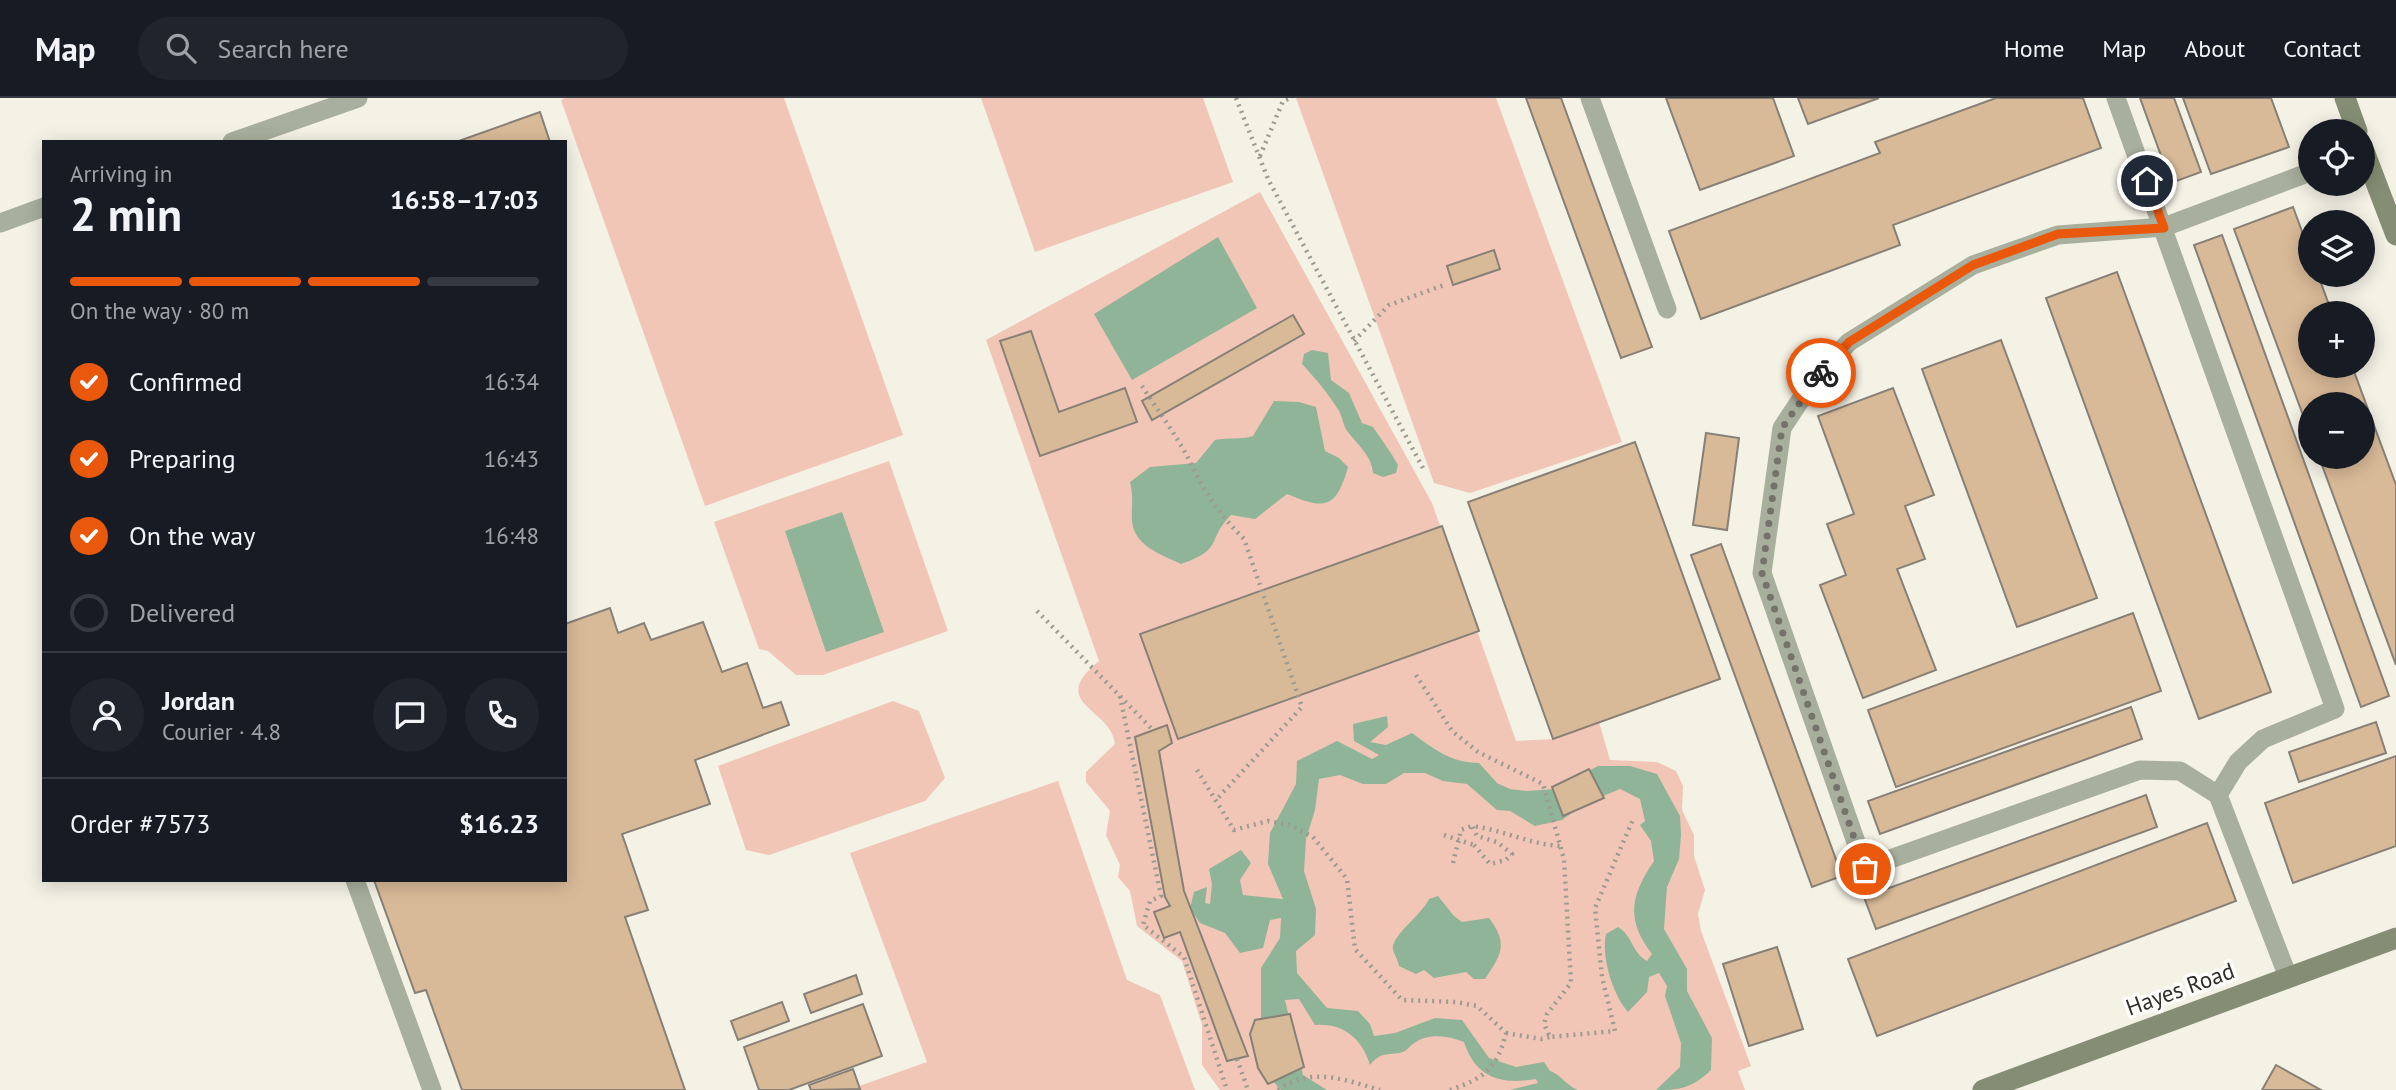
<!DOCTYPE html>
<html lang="en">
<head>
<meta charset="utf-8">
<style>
	:root { --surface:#171b24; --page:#20242c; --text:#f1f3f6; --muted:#9ea1a6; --line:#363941; --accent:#ea580c }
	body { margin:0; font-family:"PT Sans",sans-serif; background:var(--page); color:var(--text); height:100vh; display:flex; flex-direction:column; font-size:26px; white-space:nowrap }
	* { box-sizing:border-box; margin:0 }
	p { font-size:23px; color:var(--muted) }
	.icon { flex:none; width:38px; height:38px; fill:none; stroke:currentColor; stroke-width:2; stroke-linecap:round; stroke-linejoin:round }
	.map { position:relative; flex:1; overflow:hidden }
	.details { position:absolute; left:42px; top:42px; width:525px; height:742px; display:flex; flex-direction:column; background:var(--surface); border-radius:0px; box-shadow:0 4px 18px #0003 }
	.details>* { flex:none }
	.controls { position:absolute; left:2298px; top:21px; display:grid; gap:14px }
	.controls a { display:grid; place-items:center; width:77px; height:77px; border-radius:50%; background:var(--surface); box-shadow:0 4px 18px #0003; font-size:35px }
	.pin { position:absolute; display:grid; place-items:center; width:60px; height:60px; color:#fff; margin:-30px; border:4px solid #fff; border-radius:50%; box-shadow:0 2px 7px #0007 }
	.courier { position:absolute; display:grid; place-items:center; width:70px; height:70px; margin:-35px; border:5px solid #ea580c; border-radius:50%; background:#fff; color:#222; box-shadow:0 2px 9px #0007 }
	.headline em { font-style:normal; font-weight:600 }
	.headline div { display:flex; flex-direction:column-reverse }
	.headline { display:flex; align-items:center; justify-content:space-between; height:119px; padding:0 28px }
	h1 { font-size:46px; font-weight:600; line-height:52px }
	.bar { display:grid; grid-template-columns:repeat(4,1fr); gap:10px 7px; align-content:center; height:84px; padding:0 28px }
	.bar i { height:9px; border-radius:5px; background:var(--line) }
	.bar .active { background:var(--accent) }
	.bar p { grid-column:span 4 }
	.line { display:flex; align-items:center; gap:18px; padding:0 28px; border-top:2px solid var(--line) }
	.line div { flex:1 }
	.round { display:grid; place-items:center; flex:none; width:74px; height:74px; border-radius:37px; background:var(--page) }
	ol { padding:0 28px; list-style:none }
	li { display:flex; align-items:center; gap:21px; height:77px }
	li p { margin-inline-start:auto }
	li .icon { padding:7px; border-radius:50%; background:var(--accent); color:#fff; stroke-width:4 }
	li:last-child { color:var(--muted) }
	li i { width:38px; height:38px; border:4px solid var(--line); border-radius:50% }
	header { display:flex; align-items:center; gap:42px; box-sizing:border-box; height:98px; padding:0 35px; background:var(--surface); border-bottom:2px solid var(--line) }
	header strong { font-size:33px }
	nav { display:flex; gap:38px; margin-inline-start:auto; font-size:24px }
	.search { width:490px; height:63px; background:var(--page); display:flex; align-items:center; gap:18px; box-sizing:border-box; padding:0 24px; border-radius:38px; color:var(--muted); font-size:26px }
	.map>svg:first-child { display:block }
	.green { fill:#f1c6b6 }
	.water { fill:#90b497 }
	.building { fill:#d9ba98; stroke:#888077; stroke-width:2 }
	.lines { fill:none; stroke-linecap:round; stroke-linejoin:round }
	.path { stroke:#9c9a91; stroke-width:4.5; stroke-dasharray:2 5; stroke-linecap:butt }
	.lane { stroke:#a8af9d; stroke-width:19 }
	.secondary { stroke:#858e75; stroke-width:21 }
	.path-bridge { stroke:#9c9a91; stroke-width:4.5; stroke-dasharray:2 5; stroke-linecap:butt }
	.done { stroke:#74726b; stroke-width:7; stroke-dasharray:0 12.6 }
	.route { stroke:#ea580c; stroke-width:9 }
	.labels { text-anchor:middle; stroke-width:7; stroke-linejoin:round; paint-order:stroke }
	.street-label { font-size:23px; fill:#2f2e29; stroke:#fffefc }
</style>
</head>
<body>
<header>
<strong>Map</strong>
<div class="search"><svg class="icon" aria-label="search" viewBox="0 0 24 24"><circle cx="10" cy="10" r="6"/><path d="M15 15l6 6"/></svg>Search here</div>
<nav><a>Home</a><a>Map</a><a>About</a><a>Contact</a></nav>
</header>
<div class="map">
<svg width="2396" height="992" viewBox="0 0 2396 992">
	<rect width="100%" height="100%" fill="#f4f1e5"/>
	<g class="green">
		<path d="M565 0H784L903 337 705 408 561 2Z"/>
		<path d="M981 0H1203L1233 84 1035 154Z"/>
		<path d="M1296 0H1496L1622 344 1470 395 1434 385Z"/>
		<path d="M1260 94 1432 405 1516 643 1553 641 1599 624 1610 662 1657 664 1676 673 1683 688 1682 712 1694 737V758L1705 792 1698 816 1701 833 1751 968 1738 973 1745 992H1220L1202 967V927L1182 863 1137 828 1130 793 1118 779 1120 767 1106 737 1110 713 1086 684V674L1115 646C1111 610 1046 606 1099 563L986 242Z"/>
		<path d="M889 363 948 533 823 577H796L768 553 759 551 714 424Z"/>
		<path d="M893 603 919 613 945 680 925 703 769 757 746 752 718 668Z"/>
		<path d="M1058 683 1127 882 1160 897 1195 992H848L927 964 850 755Z"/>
	</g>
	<g class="water">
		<path d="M1218 139 1257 210 1132 282 1094 216Z"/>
		<path d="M1312 252 1328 255 1331 282 1349 295 1362 325 1373 329C1381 341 1391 354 1398 367L1396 375 1383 379 1373 375C1372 358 1357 346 1348 334 1343 328 1343 320 1339 313 1328 295 1316 281 1302 266L1304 256Z"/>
		<path d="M1274 303 1299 304 1316 309 1325 353 1339 360 1348 369C1336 411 1325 412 1287 396L1255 421 1231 417C1206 442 1225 451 1181 466 1162 457 1134 448 1132 423 1131 408 1134 401 1130 384L1150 369 1196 365 1215 342C1229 339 1239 342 1253 338Z"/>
		<path d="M842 414 884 534 826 554 785 433Z"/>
		<path d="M1387 618 1388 629 1370 644 1386 647 1412 635C1434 651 1451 665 1479 665L1497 685 1510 691 1527 693 1556 691 1598 668H1630L1657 676 1680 718 1681 737 1679 761 1667 789 1664 831 1687 871V893L1712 940 1711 972C1692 990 1681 992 1656 992L1680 969 1681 945 1665 898 1667 888 1659 875 1649 879 1647 894 1628 914C1613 897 1601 859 1606 836L1618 829C1633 838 1632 855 1647 863L1652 856C1625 821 1631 797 1654 763L1651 743 1640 727 1645 723 1640 701 1620 691 1586 705 1562 722 1535 728 1510 713 1497 712 1467 686 1443 683 1425 675H1404L1386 686H1363L1340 677 1319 681 1315 712 1306 741 1304 773 1316 811 1315 837 1296 853 1297 875 1327 910 1358 913 1370 926 1374 938 1395 935 1435 920 1462 922 1489 960 1516 969 1544 964 1550 973C1562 977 1565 987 1578 992H1510L1538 985 1536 981C1501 987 1476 980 1464 944 1449 938 1430 935 1416 944 1411 946 1408 952 1403 954 1387 958 1381 953 1370 967 1362 941 1344 925 1315 927L1299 901 1285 902 1303 977 1327 992H1281L1261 970V870L1280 840 1281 820 1270 822 1263 850 1240 855 1225 835 1200 825 1190 810 1194 794 1207 789 1205 805 1210 806 1212 786 1209 771 1241 752 1251 765 1240 782 1243 797 1283 801 1268 766 1270 735 1296 686 1297 663 1337 643 1372 661 1379 657 1354 643 1353 626Z"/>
		<path d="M1438 798 1454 818 1462 824 1489 820C1509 846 1501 857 1485 881H1474L1466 874 1434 880 1424 872 1416 876 1399 868C1398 862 1395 858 1393 852 1390 838 1423 816 1429 801Z"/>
	</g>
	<g class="building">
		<path d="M1526 0H1561L1652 249 1621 260Z"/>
		<path d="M1666 0H1773L1794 58 1700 92Z"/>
		<path d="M1798 0H1879L1808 26Z"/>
		<path d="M1996 0H2083L2101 50 1893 127 1900 147 1701 221 1669 133 1880 55 1875 44Z"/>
		<path d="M2140 0H2174L2201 74 2171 85Z"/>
		<path d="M2183 0H2271L2289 49 2211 76Z"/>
		<path d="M540 14 550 44H456Z"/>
		<path d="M2293 109 2310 155V177H2318L2332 215H2310V268H2352L2396 387V567L2319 359H2362V306H2310V336L2234 131Z"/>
		<path d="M2222 137 2389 598 2361 609 2194 147Z"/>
		<path d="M1494 152 1500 171 1453 187 1447 168Z"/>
		<path d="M2117 174 2271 594 2199 621 2046 200Z"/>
		<path d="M1293 217 1304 236 1152 322 1142 303Z"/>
		<path d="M1031 233 1059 314 1125 290 1137 324 1040 358 1000 243Z"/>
		<path d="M2001 242 2097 500 2017 529 1922 271Z"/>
		<path d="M1893 290 1934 397 1905 408 1925 461 1897 471 1936 572 1863 600 1820 487 1846 477 1827 426 1854 416 1818 318Z"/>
		<path d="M1706 335 1739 340 1727 432 1693 427Z"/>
		<path d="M1635 344 1720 581 1553 641 1468 404Z"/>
		<path d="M1442 428 1479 533 1178 641 1140 536Z"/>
		<path d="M1721 446 1842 778 1812 789 1691 457Z"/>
		<path d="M610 510 618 535 644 525 651 542 703 524 722 574 747 565 763 610 781 604 789 627 695 662 710 706 622 736 648 812 625 819 685 992H462L426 892 415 895 374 782H565V526Z"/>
		<path d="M2133 515 2161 593 1896 689 1868 612Z"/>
		<path d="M2131 609 2142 641 1880 736 1868 703Z"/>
		<path d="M2376 624 2386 655 2299 684 2289 654Z"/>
		<path d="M1167 627 1172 645 1159 653 1184 793 1248 958 1227 963 1180 834 1164 840 1154 814 1170 808 1165 799 1135 639Z"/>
		<path d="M2396 658V748L2293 785 2265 705Z"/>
		<path d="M1589 671 1604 700 1563 718 1552 689Z"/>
		<path d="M2146 697 2157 729 1876 831 1864 799Z"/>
		<path d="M2207 725 2236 803 1877 938 1848 861Z"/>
		<path d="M1777 849 1803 931 1749 948 1723 866Z"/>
		<path d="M856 877 862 896 811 915 804 896Z"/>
		<path d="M782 904 789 923 738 942 731 923Z"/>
		<path d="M863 906 882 958 789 992H759L744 949Z"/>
		<path d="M1290 916 1304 969 1268 986 1258 970 1250 936 1255 922Z"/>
		<path d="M2276 967 2321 992H2262Z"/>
		<path d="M853 971 860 991 811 992 809 987Z"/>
	</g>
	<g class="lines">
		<g class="path">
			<path d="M1236 0 1268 81 1424 372"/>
			<path d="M1260 58 1283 3 1290 0"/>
			<path d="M1354 243 1389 207 1444 187"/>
			<path d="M1142 288C1158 313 1178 339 1191 366 1206 397 1220 417 1244 441L1302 609 1216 702"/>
			<path d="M1037 513 1153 632"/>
			<path d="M1416 577 1452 633 1478 654 1543 686 1564 761 1571 885 1547 916 1544 926 1550 939 1615 933 1602 879 1595 810 1634 719"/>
			<path d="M1120 598 1161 798 1150 803 1143 827 1184 859 1227 992"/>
			<path d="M1197 672 1234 732 1268 723 1290 727 1313 739 1347 781 1355 851 1402 902 1456 904 1477 908 1506 935C1497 971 1484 980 1450 992"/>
			<path d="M1474 747 1490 766 1506 762 1512 756 1497 744 1477 738 1472 728C1503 732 1529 746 1560 748"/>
			<path d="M1453 765 1461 732 1472 728"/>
			<path d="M1506 935 1541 941 1550 939"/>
			<path d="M1237 961 1248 992"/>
			<path d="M1278 992C1310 968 1346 982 1380 992"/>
		</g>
		<g class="lane">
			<path d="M1590 0 1667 211"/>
			<path d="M2116 0 2335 611 2263 641 2238 664 2218 697"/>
			<path d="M232 44 358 0"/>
			<path d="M0 125 44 109"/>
			<path d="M355 782 432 992"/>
			<path d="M2288 879 2218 697 2180 673 2140 672 1865 770 1762 475 1782 330 1813 283 1849 244 1973 167 2058 137 2164 129 2310 74"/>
		</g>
		<g class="secondary">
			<path d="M2345 0 2357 33"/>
			<path d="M2362 48 2396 137"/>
			<path d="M1983 992 2396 840"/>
		</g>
		<path class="path-bridge" d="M1444 737 1474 747"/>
	</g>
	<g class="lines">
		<path class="done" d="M1821 275 1782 330 1762 475 1865 771"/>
		<path class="route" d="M1821 275 1849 244 1973 167 2058 136 2164 130 2147 83"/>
	</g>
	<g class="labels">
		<g class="street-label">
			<text transform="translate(2180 891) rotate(-20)" y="8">Hayes Road</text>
		</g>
	</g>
</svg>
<div class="controls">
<a><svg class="icon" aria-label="locate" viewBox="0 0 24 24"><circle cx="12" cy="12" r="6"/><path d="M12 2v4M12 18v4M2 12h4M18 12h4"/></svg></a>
<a><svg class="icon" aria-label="layers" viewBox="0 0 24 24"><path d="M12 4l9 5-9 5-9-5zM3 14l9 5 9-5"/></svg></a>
<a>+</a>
<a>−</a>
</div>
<div class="pin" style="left:1865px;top:771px;background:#ea580c"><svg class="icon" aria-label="bag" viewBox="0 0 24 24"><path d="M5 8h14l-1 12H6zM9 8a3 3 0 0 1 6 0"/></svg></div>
<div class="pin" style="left:2147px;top:83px;background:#1f2937"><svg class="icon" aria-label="home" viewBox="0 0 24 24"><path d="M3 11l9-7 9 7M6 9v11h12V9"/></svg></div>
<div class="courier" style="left:1821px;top:275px"><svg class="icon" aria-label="bike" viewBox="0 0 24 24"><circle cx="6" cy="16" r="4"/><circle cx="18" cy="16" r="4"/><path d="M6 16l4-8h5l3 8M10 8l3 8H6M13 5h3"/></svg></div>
<section class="details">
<div class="headline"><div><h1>2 min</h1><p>Arriving in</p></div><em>16:58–17:03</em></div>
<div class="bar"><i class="active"></i><i class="active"></i><i class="active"></i><i></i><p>On the way · 80 m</p></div>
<ol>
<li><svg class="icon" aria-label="check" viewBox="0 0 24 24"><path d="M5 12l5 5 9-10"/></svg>Confirmed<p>16:34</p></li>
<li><svg class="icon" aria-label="check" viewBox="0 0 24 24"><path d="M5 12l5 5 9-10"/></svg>Preparing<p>16:43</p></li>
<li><svg class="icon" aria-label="check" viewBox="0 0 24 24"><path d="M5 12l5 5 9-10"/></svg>On the way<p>16:48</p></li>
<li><i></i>Delivered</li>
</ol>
<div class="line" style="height:126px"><a class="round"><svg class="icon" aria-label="person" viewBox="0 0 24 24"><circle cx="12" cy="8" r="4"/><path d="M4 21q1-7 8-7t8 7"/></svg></a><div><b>Jordan</b><p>Courier · 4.8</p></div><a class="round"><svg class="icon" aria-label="chat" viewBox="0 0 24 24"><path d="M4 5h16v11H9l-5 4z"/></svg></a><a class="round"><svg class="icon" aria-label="phone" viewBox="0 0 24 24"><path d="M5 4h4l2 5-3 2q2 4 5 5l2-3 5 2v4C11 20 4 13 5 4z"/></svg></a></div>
<div class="line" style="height:91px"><div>Order #7573</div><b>$16.23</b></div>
</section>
</div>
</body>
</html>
